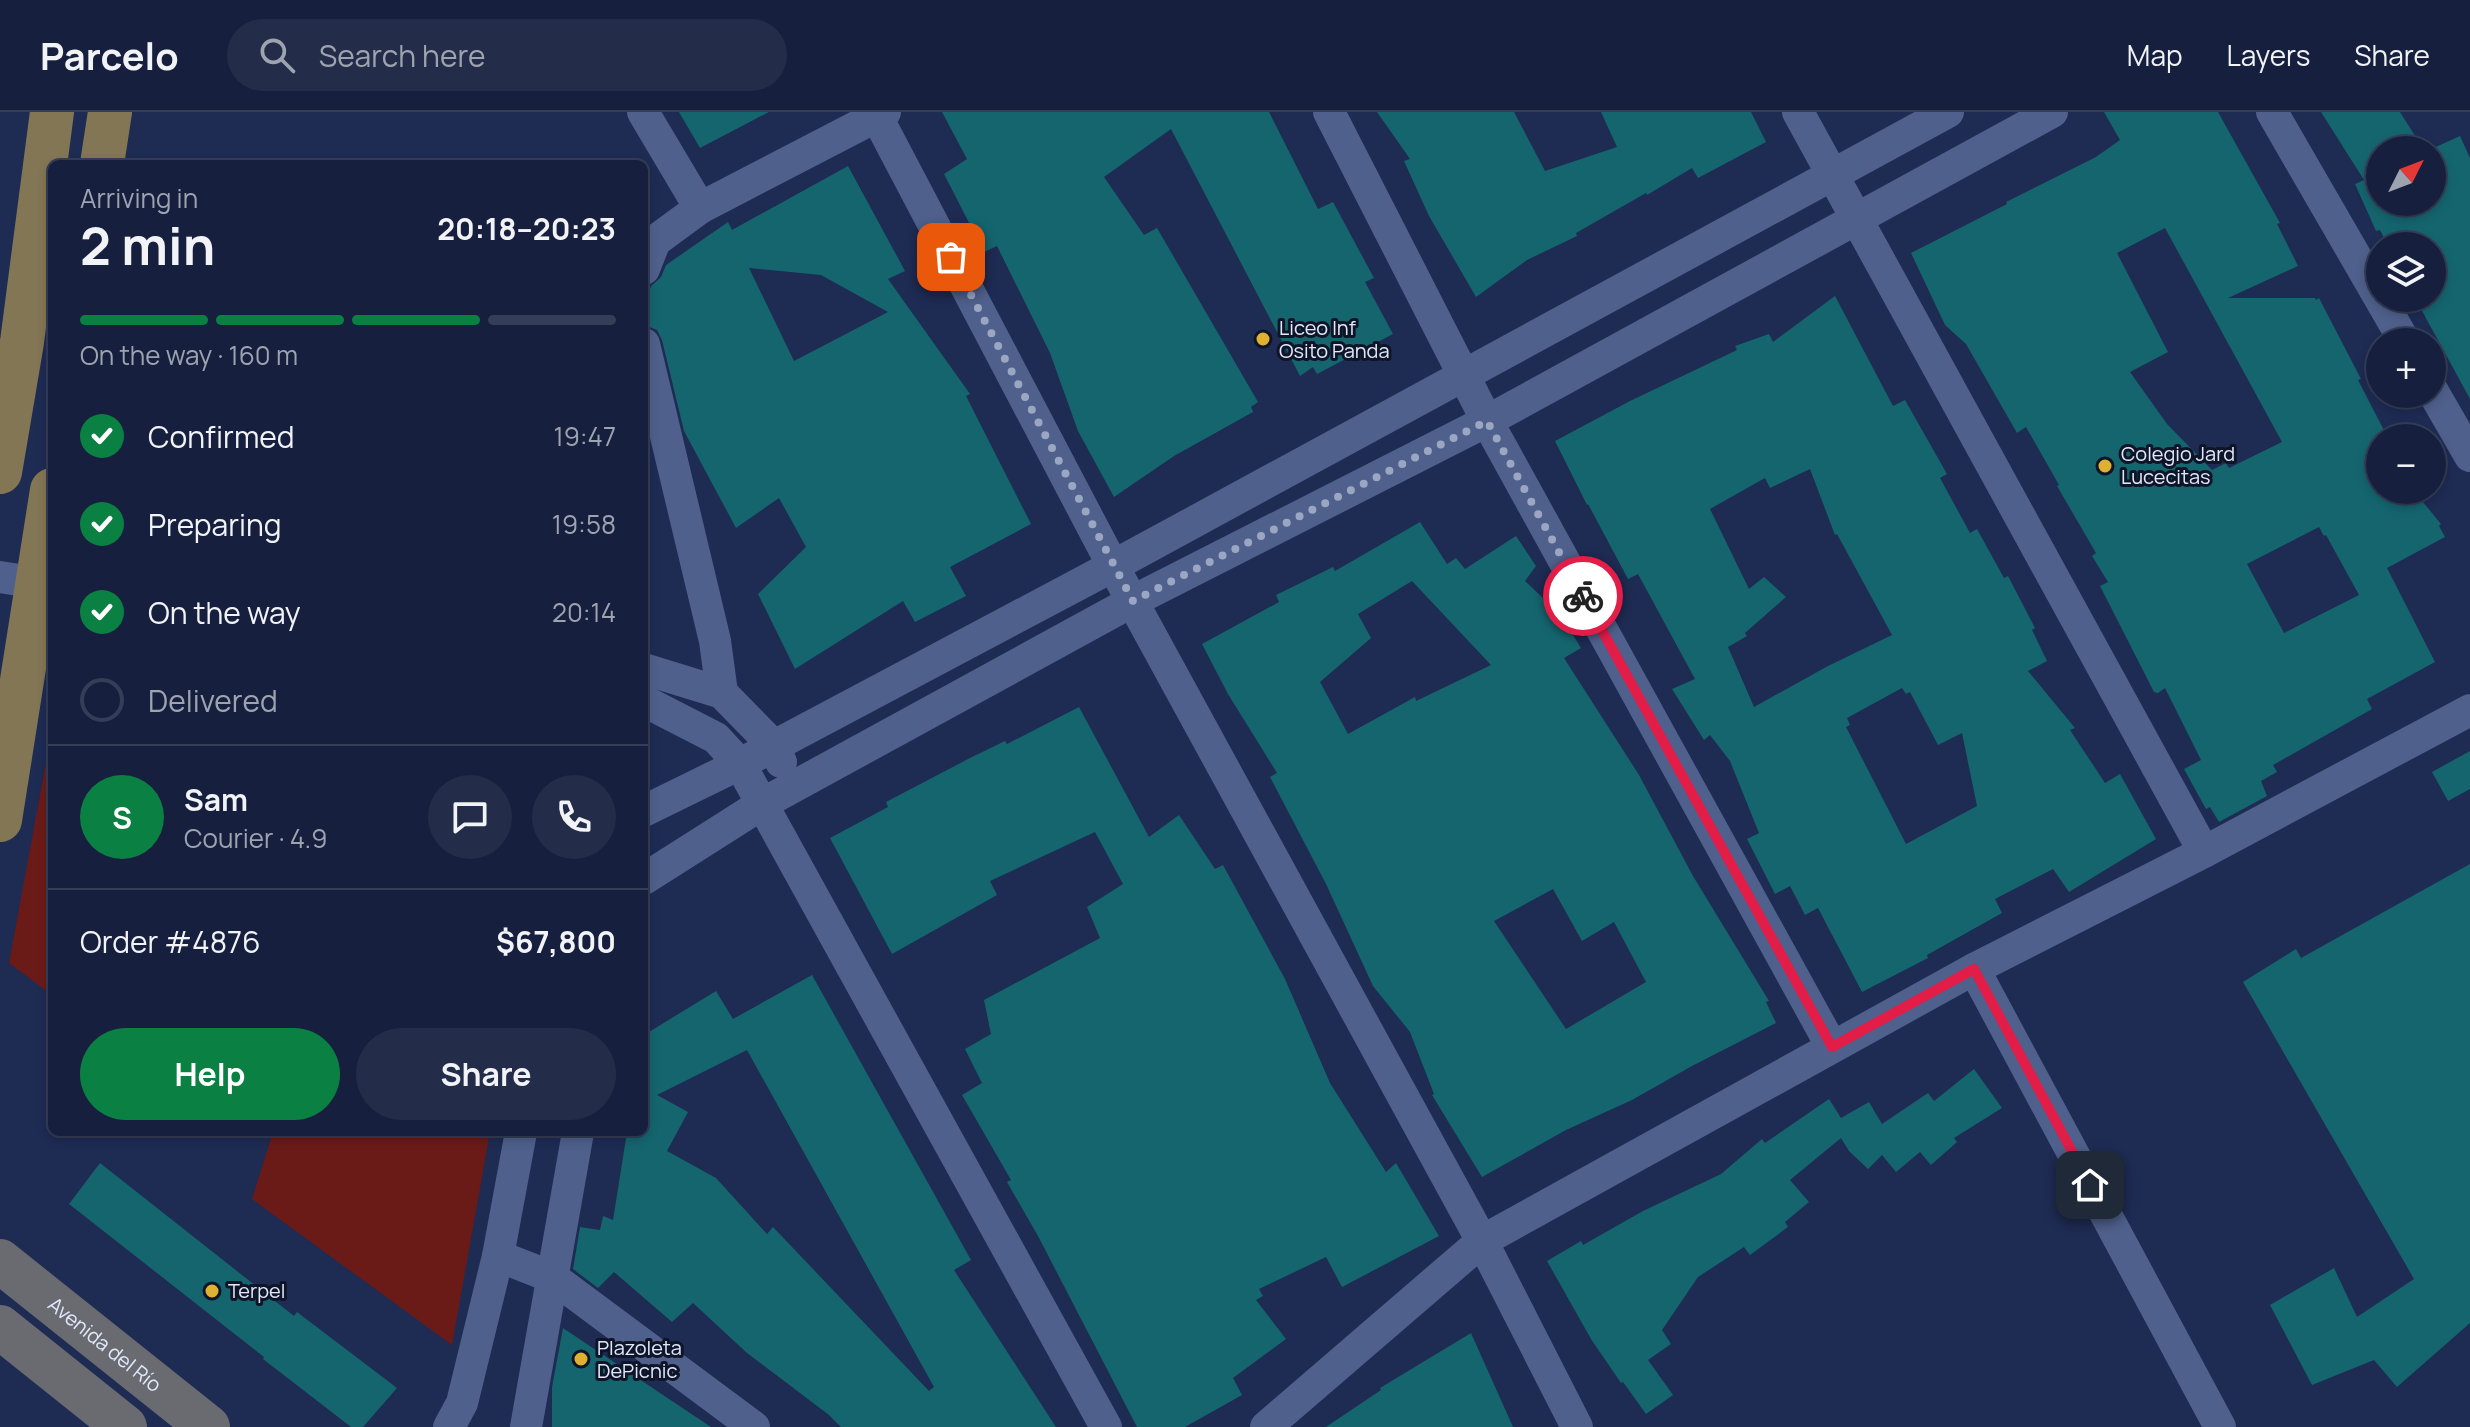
<!DOCTYPE html>
<html lang="en">
<head>
<meta charset="utf-8">
<style>
	:root { --surface:#16203e; --page:#232d49; --text:#f1f3f6; --muted:#9ea3b0; --line:#353e58; --accent:#0b8043 }
	body { margin:0; font-family:Manrope,sans-serif; background:var(--page); color:var(--text); height:100vh; display:flex; flex-direction:column; font-size:30px; white-space:nowrap }
	* { box-sizing:border-box; margin:0 }
	p { font-size:26px; color:var(--muted) }
	.icon { flex:none; width:44px; height:44px; fill:none; stroke:currentColor; stroke-width:2; stroke-linecap:round; stroke-linejoin:round }
	.map { position:relative; flex:1; overflow:hidden }
	.details { position:absolute; left:48px; top:48px; width:600px; height:976px; display:flex; flex-direction:column; background:var(--surface); border-radius:12px; box-shadow:0 4px 12px #0003,0 0 0 2px var(--line) }
	.details>* { flex:none }
	.needle { width:52px; rotate:48deg }
	.buttons { position:absolute; left:2366px; top:24px; display:grid; gap:16px }
	.buttons a { display:grid; place-items:center; width:80px; height:80px; border-radius:50%; background:var(--surface); box-shadow:0 4px 12px #0003,0 0 0 2px var(--line); font-size:40px }
	.pin { position:absolute; display:grid; place-items:center; width:68px; height:68px; color:#fff; margin:-34px; border-radius:16px; box-shadow:0 4px 12px #0006 }
	.courier { position:absolute; display:grid; place-items:center; width:80px; height:80px; margin:-40px; border:6px solid #e11d48; border-radius:50%; background:#fff; color:#222; box-shadow:0 2px 10px #0007 }
	.head em { font-style:normal; font-weight:700 }
	.head div { display:flex; flex-direction:column-reverse }
	.head { display:flex; align-items:center; justify-content:space-between; height:136px; padding:0 32px }
	h1 { font-size:52px; font-weight:700; line-height:60px }
	.bar { display:grid; grid-template-columns:repeat(4,1fr); gap:12px 8px; align-content:center; height:96px; padding:0 32px }
	.bar i { height:10px; border-radius:6px; background:var(--line) }
	.bar .on { background:var(--accent) }
	.bar p { grid-column:span 4 }
	.line { display:flex; align-items:center; gap:20px; padding:0 32px; border-top:2px solid var(--line) }
	.line div { flex:1 }
	.round { display:grid; place-items:center; flex:none; width:84px; height:84px; border-radius:42px; background:var(--page) }
	ol { padding:0 32px; list-style:none }
	li { display:flex; align-items:center; gap:24px; height:88px }
	li p { margin-inline-start:auto }
	li .icon { padding:8px; border-radius:50%; background:var(--accent); color:#fff; stroke-width:4 }
	li:last-child { color:var(--muted) }
	li i { width:44px; height:44px; border:4px solid var(--line); border-radius:50% }
	.primary-button { display:flex; gap:16px; margin-top:auto; padding:16px 32px }
	.primary-button a { flex:1; height:92px; border-radius:48px; background:var(--accent); color:#fff; font-size:32px; font-weight:700; line-height:92px; text-align:center }
	.primary-button a+a { background:var(--page); color:var(--text) }
	header { display:flex; align-items:center; gap:48px; box-sizing:border-box; height:112px; padding:0 40px; background:var(--surface); border-bottom:2px solid var(--line) }
	header strong { font-size:38px }
	nav { display:flex; gap:44px; margin-inline-start:auto; font-size:28px }
	.search { width:560px; height:72px; background:var(--page); display:flex; align-items:center; gap:20px; box-sizing:border-box; padding:0 28px; border-radius:44px; color:var(--muted); font-size:30px }
	.map>svg:first-child { display:block }
	.green { fill:#6b1b17 }
	.building { fill:#15656f; fill-rule:evenodd }
	.lines { fill:none; stroke-linecap:round; stroke-linejoin:round }
	.minor { stroke:#4f608c; stroke-width:32 }
	.secondary { stroke:#696b70; stroke-width:44 }
	.primary { stroke:#837654; stroke-width:44 }
	.done { stroke:#9ba6c2; stroke-width:8; stroke-dasharray:0 14.4 }
	.route { stroke:#e11d48; stroke-width:10 }
	.poi-dot { fill:#deb133; stroke:#0f1527; stroke-width:3 }
	.labels { text-anchor:middle; stroke-width:6; stroke-linejoin:round; paint-order:stroke }
	.poi-label { font-size:20px; fill:#dfe8fd; stroke:#0f1527; text-anchor:start }
	.street-label { font-size:20px; fill:#dfe8fd; stroke:#0f1527 }
</style>
</head>
<body>
<header>
<strong>Parcelo</strong>
<div class="search"><svg class="icon" aria-label="search" viewBox="0 0 24 24"><circle cx="10" cy="10" r="6"/><path d="M15 15l6 6"/></svg>Search here</div>
<nav><a>Map</a><a>Layers</a><a>Share</a></nav>
</header>
<div class="map">
<svg width="2470" height="1315" viewBox="0 0 2470 1315">
	<rect width="100%" height="100%" fill="#1e2b53"/>
	<g class="green">
		<path d="M52 618V883L9 851Z"/>
		<path d="M273 1020H490L452 1233 252 1087Z"/>
	</g>
	<g class="building">
		<path d="M679 0H769L700 36Z"/>
		<path d="M942 0H1269L1318 97 1333 90 1374 166 1365 170 1393 222 1317 262 1313 255 1300 264 1171 17 1104 65 1144 123 1157 116 1258 290 1251 295 1253 300 1174 344 1114 385 1078 319 1050 241 997 134 984 140 944 62 967 47Z"/>
		<path d="M1377 0H1514L1545 59 1617 35 1601 0H1751L1766 30 1698 66 1692 56 1647 83 1646 81 1576 121 1577 124 1527 148 1476 185 1429 104 1404 49 1410 47Z"/>
		<path d="M2104 0H2218L2280 111 2277 112 2298 154 2228 186H2315L2316 188 2319 186 2361 267 2358 268 2388 326H2380V378H2413L2441 412 2439 414 2445 425 2387 456 2435 550 2367 587 2372 597 2273 653 2277 660 2261 669 2267 684 2219 710 2210 695 2206 697 2184 657 2201 648 2165 576 2158 581 2154 580 2100 474 2108 470 2092 444 2096 441 2057 374 2059 373 2026 315 2017 321 1966 232 1945 213 1911 141 2007 92 2006 90 2096 45 2120 28ZM2165 116 2282 330 2229 356 2226 351 2212 358 2167 312 2130 260 2168 240 2117 141ZM2319 415 2324 424 2326 423 2359 483 2284 521 2247 452Z"/>
		<path d="M2321 0H2400L2424 38H2380V90H2432V38H2429L2460 24 2470 46V287L2415 186H2432V134H2388L2380 118 2376 119 2355 72 2364 68Z"/>
		<path d="M848 54 905 159 888 167 970 282 966 284 1031 412 950 455 966 484 915 510 903 489 795 557 758 482 806 435 779 386 736 416 684 319 662 228 657 218 647 214 644 195 651 174 661 165 666 153 728 110 732 118ZM749 156 821 163 888 200 794 249Z"/>
		<path d="M1835 184 1893 294 1905 288 1947 362 1940 366 1970 421 1977 417 2004 466 2008 464 2035 516 2032 518 2047 549 2028 559 2075 616 2070 618 2105 671 2120 662 2156 727 2069 780 2053 757 1995 787 2002 801 1927 843 1928 846 1862 880 1818 796 1805 803 1790 774 1775 782 1747 727 1759 721 1730 649 1710 623 1704 628 1672 577 1695 567 1638 462 1628 467 1588 392 1587 393 1555 329 1630 289 1737 238 1735 234 1769 222 1773 230ZM1810 357 1835 423 1837 422 1892 523 1828 554 1754 595 1728 535 1747 524 1745 521 1786 485 1764 465 1749 477 1710 397 1765 366 1770 376ZM1902 576 1906 582 1910 580 1938 633 1962 621 1977 694 1906 732 1846 615 1850 613 1847 606Z"/>
		<path d="M1420 410 1447 452 1456 446 1465 457 1516 424 1536 454 1525 469 1561 503 1581 536 1564 546 1639 663 1693 764 1769 889 1766 890 1776 911 1692 954 1632 988 1566 1018 1482 1065 1432 983 1434 982 1410 920 1373 874 1326 772 1270 665 1277 661 1228 582 1202 532 1279 490 1276 483 1333 455 1335 459ZM1412 469 1491 553 1416 589 1415 585 1348 622 1320 570 1371 526 1358 502ZM1553 777 1582 829 1614 810 1646 870 1566 917 1494 809Z"/>
		<path d="M1079 595 1149 725 1179 703 1215 757 1223 753 1285 867 1330 971 1386 1060 1396 1051 1439 1124 1342 1175 1326 1145 1259 1177 1263 1184 1256 1188 1286 1227 1233 1266 1242 1283 1185 1315H1137L1038 1124 1007 1070 1011 1068 962 983 982 971 965 937 991 922 984 888 1100 826 1087 795 1123 772 1095 720 990 769 997 783 892 842 830 726 888 695 886 690 970 646 1005 629 1007 632Z"/>
		<path d="M2470 639V677L2448 689 2432 660Z"/>
		<path d="M2470 752V1211L2397 1275 2374 1248 2312 1273 2270 1193 2334 1156 2357 1205 2414 1167 2243 870 2296 837 2301 846Z"/>
		<path d="M812 863 971 1148 954 1158 1056 1315H841L829 1303 747 1241 693 1191 672 1210 614 1160 598 1176 573 1157 580 1115 600 1118 603 1104 613 1108 627 1020H644V923L716 879 733 907ZM747 938 934 1275 929 1279 773 1115 767 1122 716 1066 667 1039 688 1000 657 983Z"/>
		<path d="M1974 957 2002 996 1954 1026 1957 1030 1931 1053 1920 1040 1896 1060 1882 1043 1868 1057 1849 1039 1841 1026 1790 1068 1809 1090 1785 1110 1788 1115 1750 1143 1744 1135 1698 1165 1662 1218 1671 1232 1648 1248 1673 1283 1646 1302 1623 1270 1621 1271 1591 1227 1547 1149 1581 1129 1583 1133 1643 1099 1721 1062 1762 1027 1765 1031 1829 987 1841 1006 1869 990 1882 1012 1928 981 1934 989Z"/>
		<path d="M100 1051 294 1204 297 1200 397 1276 363 1315H351L263 1247 264 1245 69 1092Z"/>
		<path d="M563 1216 666 1285 711 1315H552V1275Z"/>
		<path d="M1471 1221 1513 1315H1326L1381 1278 1380 1276Z"/>
	</g>
	<g class="lines">
		<g class="minor">
			<path d="M643 0 700 96"/>
			<path d="M1329 0 1487 309 1832 935"/>
			<path d="M1798 0 2204 740"/>
			<path d="M2272 0 2405 230"/>
			<path d="M877 5 1113 454 1482 1129 1577 1315"/>
			<path d="M644 157 655 129 700 96 885 0"/>
			<path d="M644 232 715 529 722 581"/>
			<path d="M2432 278 2470 344"/>
			<path d="M0 465 52 473"/>
			<path d="M644 557 722 581 773 633 781 650"/>
			<path d="M644 589 716 626 740 652 1106 1315"/>
			<path d="M644 699 740 652 1113 454 1948 0"/>
			<path d="M644 767 762 692 1133 489 1487 309 2052 0"/>
			<path d="M1974 857 2220 1315"/>
			<path d="M498 1144 552 1165 754 1315"/>
			<path d="M449 1315 462 1291 498 1144 521 1020"/>
			<path d="M526 1315 578 1020"/>
			<path d="M1266 1315 1482 1129 1974 857 2204 740 2470 598"/>
		</g>
		<g class="secondary">
			<path id="s1" d="M0 1149 208 1315"/>
			<path d="M0 1215 125 1315"/>
		</g>
		<g class="primary">
			<path d="M102 52 110 0"/>
			<path d="M0 360 22 230 52 0"/>
			<path d="M0 708 52 378"/>
		</g>
	</g>
	<g class="lines">
		<path class="done" d="M951 145 1133 489 1487 309 1583 484"/>
		<path class="route" d="M1583 484 1832 935 1974 857 2090 1073"/>
	</g>
	<g class="poi-dot">
		<circle cx="1263" cy="227" r="8"/>
		<circle cx="2105" cy="354" r="8"/>
		<circle cx="212" cy="1179" r="8"/>
		<circle cx="581" cy="1247" r="8"/>
	</g>
	<g class="labels">
		<g class="poi-label">
			<text x="1279" y="223">Liceo Inf<tspan x="1279" dy="23">Osito Panda</tspan></text>
			<text x="2121" y="349">Colegio Jard<tspan x="2121" dy="23">Lucecitas</tspan></text>
			<text x="228" y="1186">Terpel</text>
			<text x="597" y="1243">Plazoleta<tspan x="597" dy="23">DePicnic</tspan></text>
		</g>
		<g class="street-label">
			<text dy="7" stroke="none"><textPath href="#s1" startOffset="134">Avenida del Río</textPath></text>
		</g>
	</g>
</svg>
<div class="buttons">
<a><svg class="needle" viewBox="-14 -14 28 28"><path d="M0-13l5 13h-10z" fill="#e53935"/><path d="M0 13l5-13h-10z" fill="#9ea3b0"/></svg></a>
<a><svg class="icon" aria-label="layers" viewBox="0 0 24 24"><path d="M12 4l9 5-9 5-9-5zM3 14l9 5 9-5"/></svg></a>
<a>+</a>
<a>−</a>
</div>
<div class="pin" style="left:951px;top:145px;background:#ea580c"><svg class="icon" aria-label="bag" viewBox="0 0 24 24"><path d="M5 8h14l-1 12H6zM9 8a3 3 0 0 1 6 0"/></svg></div>
<div class="pin" style="left:2090px;top:1073px;background:#1f2937"><svg class="icon" aria-label="home" viewBox="0 0 24 24"><path d="M3 11l9-7 9 7M6 9v11h12V9"/></svg></div>
<div class="courier" style="left:1583px;top:484px"><svg class="icon" aria-label="bike" viewBox="0 0 24 24"><circle cx="6" cy="16" r="4"/><circle cx="18" cy="16" r="4"/><path d="M6 16l4-8h5l3 8M10 8l3 8H6M13 5h3"/></svg></div>
<section class="details">
<div class="head"><div><h1>2 min</h1><p>Arriving in</p></div><em>20:18–20:23</em></div>
<div class="bar"><i class="on"></i><i class="on"></i><i class="on"></i><i></i><p>On the way · 160 m</p></div>
<ol>
<li><svg class="icon" aria-label="check" viewBox="0 0 24 24"><path d="M5 12l5 5 9-10"/></svg>Confirmed<p>19:47</p></li>
<li><svg class="icon" aria-label="check" viewBox="0 0 24 24"><path d="M5 12l5 5 9-10"/></svg>Preparing<p>19:58</p></li>
<li><svg class="icon" aria-label="check" viewBox="0 0 24 24"><path d="M5 12l5 5 9-10"/></svg>On the way<p>20:14</p></li>
<li><i></i>Delivered</li>
</ol>
<div class="line" style="height:144px"><b class="round" style="background:var(--accent);color:#fff">S</b><div><b>Sam</b><p>Courier · 4.9</p></div><a class="round"><svg class="icon" aria-label="chat" viewBox="0 0 24 24"><path d="M4 5h16v11H9l-5 4z"/></svg></a><a class="round"><svg class="icon" aria-label="phone" viewBox="0 0 24 24"><path d="M5 4h4l2 5-3 2q2 4 5 5l2-3 5 2v4C11 20 4 13 5 4z"/></svg></a></div>
<div class="line" style="height:104px"><div>Order #4876</div><b>$67,800</b></div>
<div class="primary-button"><a>Help</a><a>Share</a></div>
</section>
</div>
</body>
</html>
